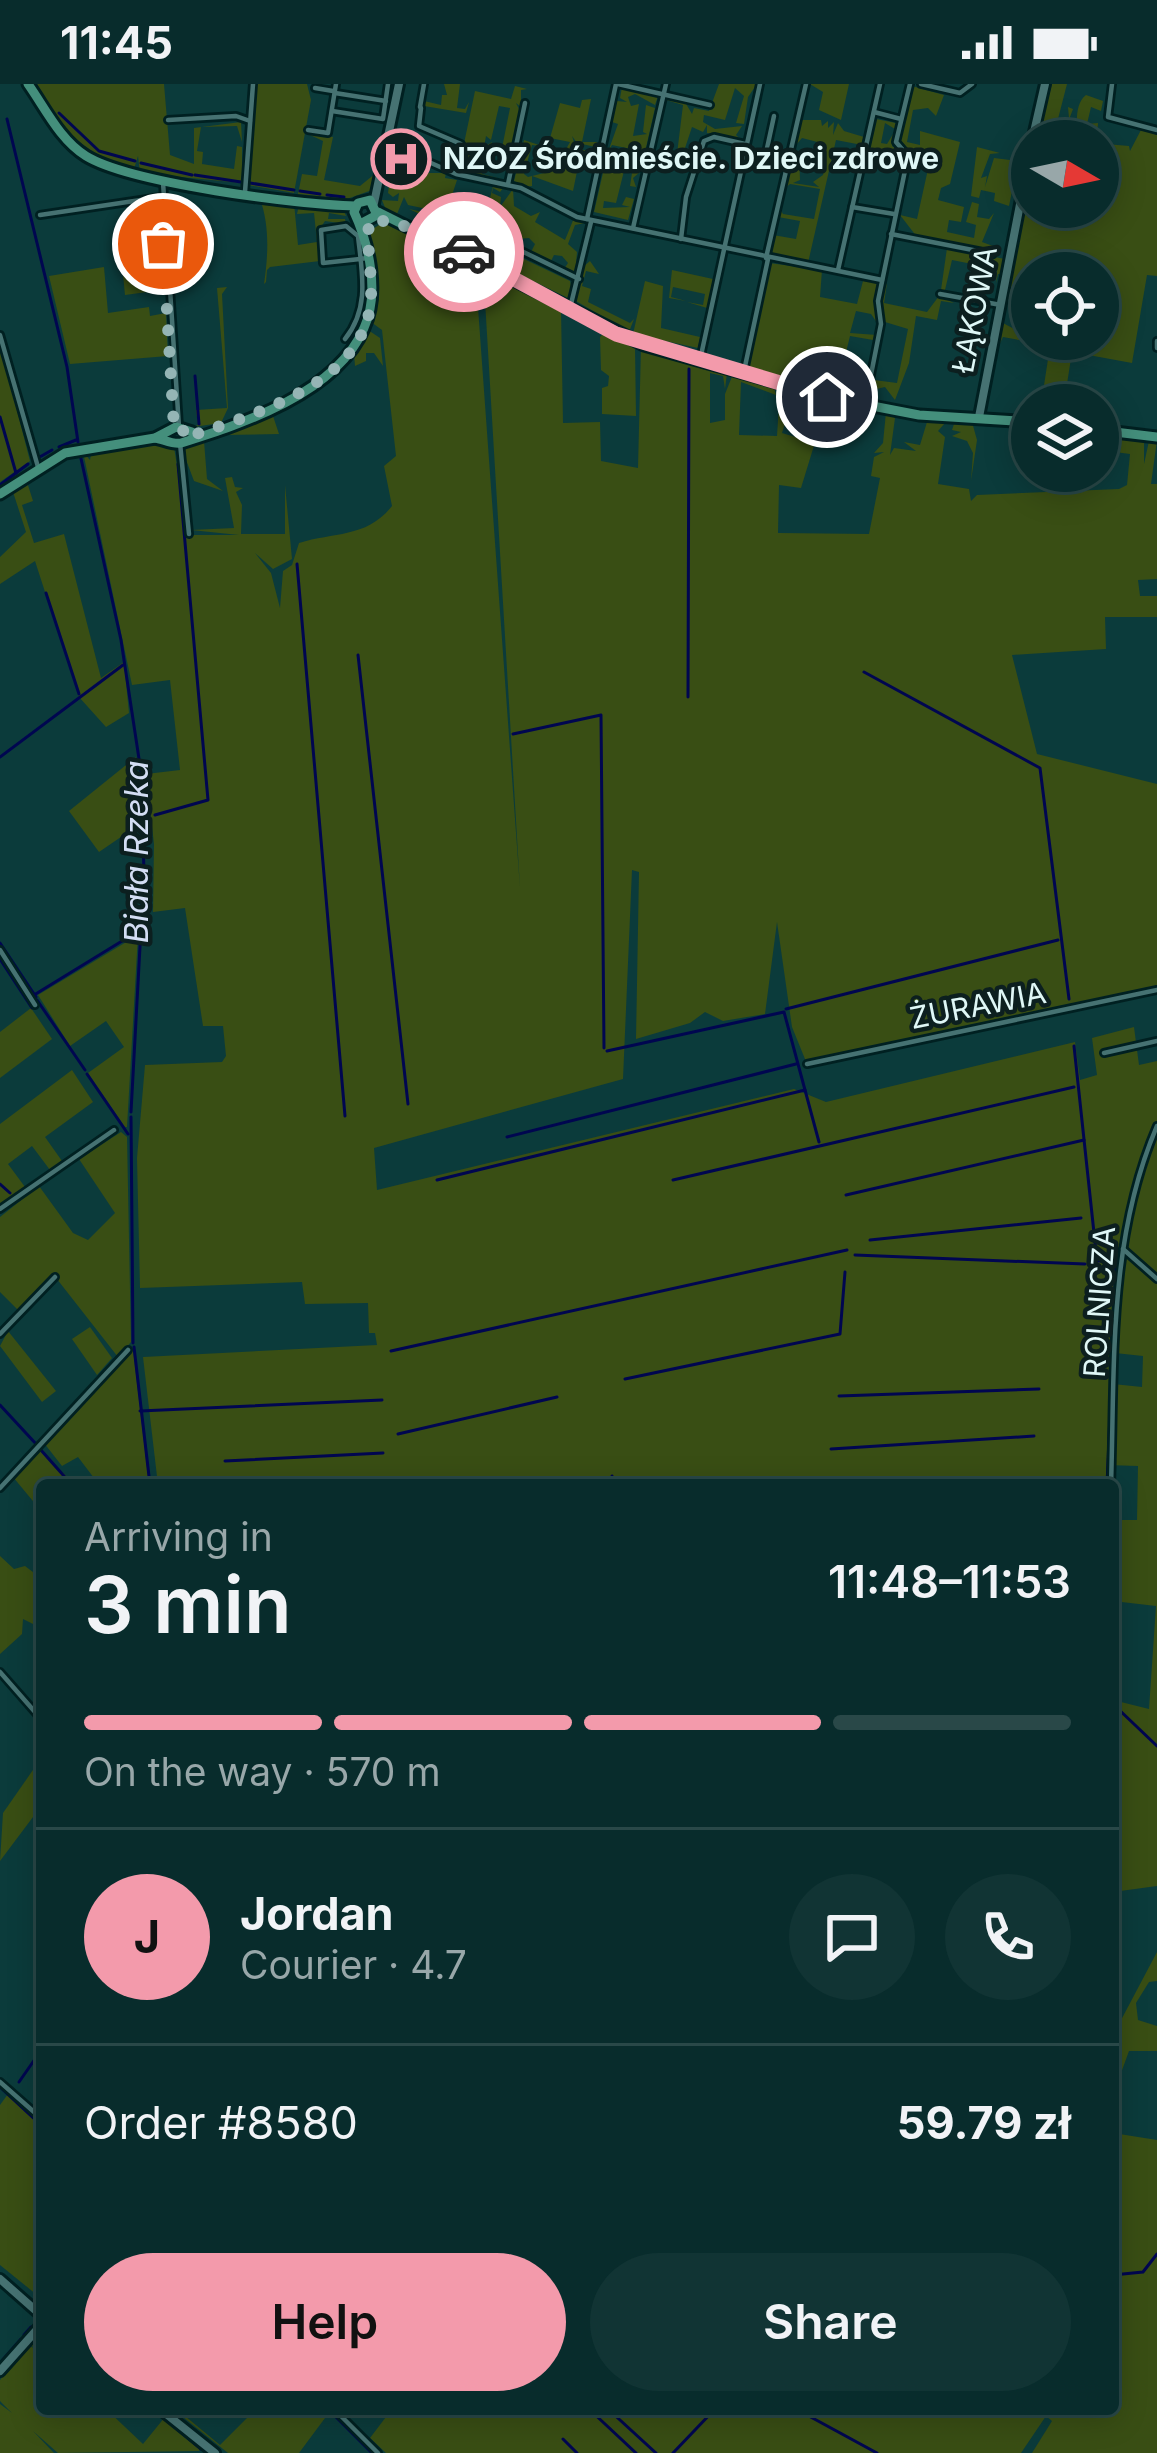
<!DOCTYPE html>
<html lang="en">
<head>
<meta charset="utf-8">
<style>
	:root { --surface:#082c2c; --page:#113434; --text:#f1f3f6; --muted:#98a7a9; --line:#294848; --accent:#f39aab }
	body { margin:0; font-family:Inter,sans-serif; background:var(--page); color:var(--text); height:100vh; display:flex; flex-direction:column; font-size:45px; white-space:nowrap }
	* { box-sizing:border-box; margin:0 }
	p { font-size:39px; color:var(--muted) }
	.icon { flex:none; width:66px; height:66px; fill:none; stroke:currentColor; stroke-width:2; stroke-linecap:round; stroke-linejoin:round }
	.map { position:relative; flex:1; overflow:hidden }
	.details { position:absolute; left:36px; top:1395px; width:1083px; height:936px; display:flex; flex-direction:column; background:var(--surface); border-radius:12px; box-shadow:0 6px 30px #0003,0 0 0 3px var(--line) }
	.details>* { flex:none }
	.needle { width:78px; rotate:99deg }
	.buttons { position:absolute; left:1011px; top:36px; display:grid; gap:24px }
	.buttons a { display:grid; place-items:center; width:108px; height:108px; border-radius:50%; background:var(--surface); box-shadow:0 6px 30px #0003,0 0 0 3px var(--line); font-size:60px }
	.pin { position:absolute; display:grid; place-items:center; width:102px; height:102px; color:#fff; margin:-51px; border:6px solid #fff; border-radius:50%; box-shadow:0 3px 12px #0007 }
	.courier { position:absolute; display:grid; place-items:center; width:120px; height:120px; margin:-60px; border:9px solid #f39aab; border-radius:50%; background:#fff; color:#222; box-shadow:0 3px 15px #0007 }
	.headline em { font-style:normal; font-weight:600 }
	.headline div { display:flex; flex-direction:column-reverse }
	.headline { display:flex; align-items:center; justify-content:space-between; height:204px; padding:0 48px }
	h1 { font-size:78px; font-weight:600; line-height:90px }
	.bar { display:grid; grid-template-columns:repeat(4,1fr); gap:18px 12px; align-content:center; height:144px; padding:0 48px }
	.bar i { height:15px; border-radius:9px; background:var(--line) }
	.bar .selected { background:var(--accent) }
	.bar p { grid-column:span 4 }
	.line { display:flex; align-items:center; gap:30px; padding:0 48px; border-top:3px solid var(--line) }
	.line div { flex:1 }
	.round { display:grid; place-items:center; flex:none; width:126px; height:126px; border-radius:63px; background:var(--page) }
	.primary-button { display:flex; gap:24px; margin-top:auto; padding:24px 48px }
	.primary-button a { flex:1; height:138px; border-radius:72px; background:var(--accent); color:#111; font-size:48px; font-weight:600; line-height:138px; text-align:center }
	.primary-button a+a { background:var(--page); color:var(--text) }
	.status { display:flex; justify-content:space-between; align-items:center; height:84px; padding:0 60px; background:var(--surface); direction:ltr }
	.status svg { height:33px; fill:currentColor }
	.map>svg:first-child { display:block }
	.green { fill:#394e14; fill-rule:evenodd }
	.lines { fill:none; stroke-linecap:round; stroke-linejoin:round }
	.stream { stroke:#000650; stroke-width:3 }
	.minor-casing { stroke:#002021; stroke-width:10 }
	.tertiary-casing { stroke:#002021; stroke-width:14 }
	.secondary-casing { stroke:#002021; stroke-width:15 }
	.minor { stroke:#467272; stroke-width:4.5 }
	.tertiary { stroke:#467272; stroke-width:8 }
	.secondary { stroke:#448f7c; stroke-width:9 }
	.done { stroke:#95b5b5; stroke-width:12; stroke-dasharray:0 21.6 }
	.route { stroke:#f39aab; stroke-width:15 }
	.labels { text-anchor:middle; stroke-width:9; stroke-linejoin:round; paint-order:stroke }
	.poi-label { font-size:30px; font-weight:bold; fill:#dff7f6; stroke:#0c1f1f; text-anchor:start }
	.street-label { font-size:30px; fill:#dff7f6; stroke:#0c1f1f }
	.water-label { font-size:33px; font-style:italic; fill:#d3ddf3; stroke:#0c1f1f }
</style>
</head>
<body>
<div class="status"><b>11:45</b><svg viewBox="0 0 49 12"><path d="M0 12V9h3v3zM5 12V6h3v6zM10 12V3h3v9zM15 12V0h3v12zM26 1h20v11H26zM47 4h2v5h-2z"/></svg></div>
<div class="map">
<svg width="1157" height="2369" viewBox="0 0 1157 2369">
	<rect width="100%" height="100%" fill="#0b3b3b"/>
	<g class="green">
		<path d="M37 0H164L170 71 194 80V44L241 38 242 58 237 42 201 43 197 67 203 68 202 80 234 85 237 62 242 63V99L140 89 138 72 134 85C87 72 60 47 37 0Z"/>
		<path d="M254 0H307L311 16 294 109 248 101Z"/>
		<path d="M444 0H460L457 24 465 25 469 18 466 29 424 22V17L441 21 442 11H447Z"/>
		<path d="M719 0H757L748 13 744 40 736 39 744 12 735 4 725 36 704 31 703 38 715 45 742 42 736 51 740 55 707 49V41L703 48 692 43 684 67H697L695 74 677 70 683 21 666 16 685 18 692 30 694 24 709 27Z"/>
		<path d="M810 0H849L841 36 819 26 823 8Z"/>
		<path d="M1052 0H1067L1058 35 1069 34 1068 23 1073 25 1067 41 1047 38 1046 45 1078 52C1077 42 1074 20 1086 11L1103 17 1101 27 1091 23 1087 40 1098 39 1097 52 1107 54 1106 60 1129 62 1130 67 1142 44 1157 51V192L1147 191 1132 279 1072 268 1064 319 1073 321H1041L1050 262 1003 253 999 261 1003 239 1020 248 1028 215H1005L1032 89V123H1098V57H1037ZM1032 189H1098V255H1032Z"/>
		<path d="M515 2 527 5 521 6V23L516 19 520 27 509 77 500 74 510 24 499 22 491 56 486 52 484 63 492 58 482 90 505 96 458 88 475 7 511 15Z"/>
		<path d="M912 2 944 11 936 32 928 24 913 26 907 58 920 61V47L960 58 950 100 941 104 938 116 964 123 961 138 949 136 947 148 974 154 976 141 966 138 972 118 979 120 977 133 989 135 994 129 982 158 993 162 992 167 917 153 900 131 917 135 930 76 914 69 908 82 914 68 899 59Z"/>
		<path d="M622 3 658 12 655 21 635 10 628 13 631 22 639 20 633 52 647 50 643 48 646 21 655 24 645 68 612 61 608 68 618 40 612 38 617 17 627 18 620 14Z"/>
		<path d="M591 15 582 58H597L596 63 577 59 572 52 575 61 568 67H565L570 58 550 54 560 19 580 24 582 16Z"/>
		<path d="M876 35 896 39 895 45 885 39 881 59 887 60 895 47 892 62 906 72 899 82 890 80 892 70 869 64Z"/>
		<path d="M800 36H821L822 42 828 37V44L834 38 833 51 838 39 844 47 864 53 862 61 836 56 808 179 772 172 773 151 796 155 800 137 778 133 780 125 783 130 814 135 820 105 790 100 785 104 794 66 799 69 800 96 793 99 819 103 813 98 823 91 825 80 801 70 824 71 825 60 802 54 795 62Z"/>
		<path d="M308 50 333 53 324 96 360 102 376 89 380 60 372 106 347 115 298 110 302 90 317 92 323 57Z"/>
		<path d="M524 56 542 62 532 61 524 90 528 93 544 89 546 67 572 76 580 65 595 69 593 79 580 73 573 107 532 92V102L525 103 514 97Z"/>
		<path d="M977 63 1000 69 990 70 981 94 987 92 985 103 994 74 1018 77 1009 122 994 117 995 109 981 106 979 114 971 112Z"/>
		<path d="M394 64 397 73 400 69 419 76 418 89H446L445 94 457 96 446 129 408 121 404 113 397 130 386 126 382 116 398 117 399 109 393 113 388 109Z"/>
		<path d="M605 80 640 88 633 94 636 103 630 102 632 89 624 87 616 119 604 117 603 124 630 123 622 121 626 113 634 115 628 136 594 128Z"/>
		<path d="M493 102 504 103 500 108 493 104 492 109 501 113 500 123 513 105 514 122 531 132 540 128 535 138 565 156 574 134 585 139 575 141 568 160 577 168 575 191 562 188 568 179 562 172 554 171 550 179 530 170 535 160 529 154 504 156 503 165 570 197 571 203 574 196 568 214 400 132 473 164 474 156 409 125 437 131 480 154Z"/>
		<path d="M260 115 294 119 298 161 317 158 314 129 297 130 299 121 344 127 346 132 329 129 328 135H345L346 140 325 137 319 146 320 177 270 183 267 186 266 198 264 200C268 173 270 142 260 115Z"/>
		<path d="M384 138 411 146 475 182 520 804 483 183 561 225 563 339 600 338 601 377 638 384 641 262 727 289 725 305 723 292 710 289V339L725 336V310L733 290 773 300 776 311 741 298 739 351 777 352 780 306 796 308 784 314V323H790L782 349 805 356 820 342 801 404 779 401 778 449 869 450 880 394 871 392 874 373 884 368 874 369 883 359 886 328 895 334 890 371 894 364 916 367 904 358 920 361 927 338 945 339 938 347 945 353 938 400 969 405 971 417 977 411 1119 405 1127 401 1130 370 1115 368 1109 356 1098 357V348L1144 355V380L1149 357 1157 356 1151 400H1157V495L1138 496 1140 512H1157V533H1105L1106 565 1012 571 1037 670 1157 700V903L807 980 792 943 777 838 765 930 723 937 705 928 690 939 636 955 639 788 632 786 623 995 374 1064 377 1106 794 1005 826 1018 1075 958 1080 996 1097 991 1092 954 1134 943 1139 981 1157 977V1802L1113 1808V1616L1149 1625 1156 1522 1113 1517V1436H1137L1138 1382 1107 1381 1105 1401H158L143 1273 377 1261 375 1249H369L368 1219 305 1220 302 1198 140 1204 137 1074 145 981 222 978 226 972 223 942H203L185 824 153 828 154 760 146 690 180 686 170 596 132 601 83 368 90 376 92 365 163 358 174 363 188 451H239L191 446 234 444 225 394 232 393 235 403 243 404 236 408 242 421 241 450H285V401L292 475 273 485 255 469 271 489 280 524 283 487 292 481 299 459C334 448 367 454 392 422L384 382 396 372 382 246 371 238V146ZM1115 1269 1143 1272 1142 1303 1113 1300Z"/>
		<path d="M947 164 1005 175 1004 191 998 190 996 199 997 185 952 176 945 206 972 212 941 206Z"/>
		<path d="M144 176 147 208 125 211 122 180Z"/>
		<path d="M590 177 599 190 586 187 582 202 591 205 588 218 630 239 634 235 629 248 576 217 583 183Z"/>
		<path d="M769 179 822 186 820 213 857 220 863 197 878 199V240L871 230 856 227 850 249 877 251 872 273 873 256 850 252 840 293 866 299 872 277 865 309 828 306 747 283C754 251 764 216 769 179Z"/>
		<path d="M104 183 108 229 149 223 150 232 166 229 168 272 70 280 49 192Z"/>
		<path d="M672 186 713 195 707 224 687 218 703 221 705 210 673 203 671 213 686 217 669 214Z"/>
		<path d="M645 197 663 202 661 244 700 253 698 264 633 250Z"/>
		<path d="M887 199 884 219 927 228 939 212 954 219 941 217 937 236 916 232 909 279 895 316 885 303 872 306 874 296 897 299 908 245 885 238 881 213Z"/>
		<path d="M227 203 222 210 228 324 221 339 193 343 198 341 196 326 227 324 217 204Z"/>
		<path d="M368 246 380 254 383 282 374 269H366V277L355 282 354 270Z"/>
		<path d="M605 248 635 263 636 332 602 330V304L608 302 609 292 601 286 600 253Z"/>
		<path d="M0 260 30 377 0 398Z"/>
		<path d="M272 329 279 350 223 351 224 348Z"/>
		<path d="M955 337 972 338 977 356 971 397 973 369 967 357 952 352 961 348 952 346Z"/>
		<path d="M216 350 204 357 207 395 223 407 194 397 182 365 190 354Z"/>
		<path d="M39 387 27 398 33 417 22 421 34 459 64 450 101 594 124 578 129 629 106 643 79 613 35 477 0 500V473L26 448 13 408Z"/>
		<path d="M136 673 137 742 99 768 69 727Z"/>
		<path d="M138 851 127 1043H125L88 989 124 963 106 937 70 962 38 911Z"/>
		<path d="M31 924 52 955 0 994V948Z"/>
		<path d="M72 986 93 1018 45 1053 62 1077 50 1086 32 1062 8 1080 25 1103 0 1122V1040Z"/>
		<path d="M121 1048 127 1053 131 1258 118 1273 53 1190 19 1227 0 1208V1133L39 1102 73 1149 88 1156 115 1129 79 1075Z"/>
		<path d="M90 1243 112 1274 97 1291 72 1255Z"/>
		<path d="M8 1247 56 1307 42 1318 0 1262Z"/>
		<path d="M133 1265 149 1401H87L94 1394 78 1373 62 1382 44 1359Z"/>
		<path d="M38 1365 76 1401H42V1428L13 1393Z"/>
		<path d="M0 1472 14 1485 25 1482 42 1495V1532L33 1540 23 1535 22 1550 0 1570Z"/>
		<path d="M42 1673V1721L0 1777 3 1729Z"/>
		<path d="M1157 1868V1897L1149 1898 1136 1919 1138 1936 1157 1942V1967H1129L1113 2011V1937L1120 1938Z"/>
		<path d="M8 2010 42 2044V2215L0 2181V2021Z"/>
		<path d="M1113 2049 1157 2056V2369H1032L1052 2337 1046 2332 1021 2369H386L370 2354 392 2325H1113Z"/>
		<path d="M42 2247 38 2259 42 2325H106L143 2360 165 2333 201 2361 199 2367 58 2369 33 2347 54 2369H0V2320L12 2329 0 2317V2296L29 2261 33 2264 31 2258Z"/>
		<path d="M173 2325 183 2330 190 2325 185 2332 220 2361 256 2325H324L328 2330 299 2369H228Z"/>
	</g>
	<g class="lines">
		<g class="stream">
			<path d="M59 29 99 67 135 77"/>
			<path d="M7 35 67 283 78 358"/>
			<path d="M141 79 192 91"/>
			<path d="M195 91 241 98"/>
			<path d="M250 99 294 106"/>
			<path d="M300 107 320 110"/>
			<path d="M327 111 344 113"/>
			<path d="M195 292 199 340"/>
			<path d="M0 333 16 389"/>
			<path d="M59 363 76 356"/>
			<path d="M80 370 121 556 141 688 144 789 131 1028"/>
			<path d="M38 374 52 366"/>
			<path d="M0 401 28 380"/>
			<path d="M297 480 345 1032"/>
			<path d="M46 509 79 610"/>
			<path d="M358 571 408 1020"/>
			<path d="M864 588 1040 684 1069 915"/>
			<path d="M688 613 689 285"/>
			<path d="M513 650 601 631 604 964"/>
			<path d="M0 673 123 581"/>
			<path d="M155 731 208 716 178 380"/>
			<path d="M0 859 36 913"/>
			<path d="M0 875 32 924"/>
			<path d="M34 911 140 846"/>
			<path d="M37 916 85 986"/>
			<path d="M786 925 1058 856"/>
			<path d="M1074 962 1097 1177H1108"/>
			<path d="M607 967 784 928 819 1058"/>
			<path d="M87 990 128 1050"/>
			<path d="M131 1033 133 1259"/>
			<path d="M507 1053 796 980"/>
			<path d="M437 1096 805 1006"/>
			<path d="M673 1096 1074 1003"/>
			<path d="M0 1100 10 1109"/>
			<path d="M846 1111 1084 1056"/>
			<path d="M870 1156 1081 1134"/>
			<path d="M855 1171 1085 1180"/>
			<path d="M1111 1177H1116L1113 1249"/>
			<path d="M134 1263 150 1401"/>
			<path d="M391 1267 847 1166"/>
			<path d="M625 1295 840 1250 845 1188"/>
			<path d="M839 1312 1039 1305"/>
			<path d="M0 1321 37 1361"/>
			<path d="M140 1327 382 1316"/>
			<path d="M398 1350 557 1313"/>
			<path d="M40 1365 72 1401"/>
			<path d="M831 1365 1034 1352"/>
			<path d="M225 1377 383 1369"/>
			<path d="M612 1392 613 1401"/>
			<path d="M1107 1401 1111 1307"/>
			<path d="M1113 1620 1157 1662"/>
			<path d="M19 1998 42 1965"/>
			<path d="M0 2003 42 2042"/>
			<path d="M1113 2191 1143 2188 1157 2170"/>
			<path d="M0 2201 12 2210"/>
			<path d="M24 2251 31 2243"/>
			<path d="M0 2279 21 2255"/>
			<path d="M153 2325 158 2329"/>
			<path d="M329 2325 331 2328"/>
			<path d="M589 2325 636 2369"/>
			<path d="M608 2325 656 2369"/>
			<path d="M796 2325 877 2369"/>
			<path d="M335 2332 372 2369"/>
			<path d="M392 2332 397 2325"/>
			<path d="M164 2334 201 2365"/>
			<path d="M563 2355 577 2369"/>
			<path d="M673 2369 715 2325"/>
		</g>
		<defs>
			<g id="minor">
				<path d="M618 0 710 21"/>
				<path d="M921 0 960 9 972 0"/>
				<path d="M1112 0 1108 33 1157 46"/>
				<path d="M315 4 333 7"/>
				<path d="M335 9 386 17"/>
				<path d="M420 23 424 0"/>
				<path d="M421 24 419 42 461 60"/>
				<path d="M332 27 383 35 388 0"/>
				<path d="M874 28 901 35"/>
				<path d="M168 36 236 32 250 37"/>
				<path d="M308 46 328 49 336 0"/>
				<path d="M388 60 456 90 521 104 577 133 882 196"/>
				<path d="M766 69 774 32"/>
				<path d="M600 74 647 85"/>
				<path d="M163 98 179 343"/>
				<path d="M508 100 525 19"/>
				<path d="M245 108 253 0"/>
				<path d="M852 123 894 130"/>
				<path d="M40 131 161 113"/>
				<path d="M587 135 616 0"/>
				<path d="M633 144 666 0"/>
				<path d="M891 150 993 170"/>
				<path d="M681 155 686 113 704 57 714 53 745 60"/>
				<path d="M505 159 579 195"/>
				<path d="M766 174 806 0"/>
				<path d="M838 186 880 0"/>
				<path d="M940 210 1001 221"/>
				<path d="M571 220 591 138"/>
				<path d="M0 251 38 383"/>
				<path d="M345 255C370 224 362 189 358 152L346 142 321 146 323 179 360 175 367 174"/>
				<path d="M1157 257V264"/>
				<path d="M700 276 760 0"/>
				<path d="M744 287 768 175"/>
				<path d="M865 321 881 240 878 217 908 72 896 58 910 0"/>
				<path d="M180 359 189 450"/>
				<path d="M0 866 35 921"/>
				<path d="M1104 969 1157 957"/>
				<path d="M807 980 1157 906"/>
				<path d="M0 1125 114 1046"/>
				<path d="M1123 1165 1157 1195"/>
				<path d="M0 1250 55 1193"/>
				<path d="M1111 1401C1115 1280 1108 1156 1157 1042"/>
				<path d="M0 1404 128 1266"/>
				<path d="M0 1588 42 1636"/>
				<path d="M0 1998 42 2035"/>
				<path d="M334 2325 378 2369"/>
			</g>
			<g id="tertiary">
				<path d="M1032 57 1045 0"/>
				<path d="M374 119 399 0"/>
				<path d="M979 333 1032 58"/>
				<path d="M0 2195 42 2232"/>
				<path d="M0 2287 42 2240"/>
				<path d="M160 2325 215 2369"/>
			</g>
			<g id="secondary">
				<path d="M28 0C45 24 60 56 86 72 130 99 298 121 355 122"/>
				<path d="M378 128 644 261 836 315 919 331 1032 338"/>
				<path d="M1098 346 1157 353"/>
				<path d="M155 354C162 355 174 361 181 359 241 340 336 310 364 244 380 209 369 160 354 128L358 119 370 116 377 131 362 139"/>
				<path d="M0 410 65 369 155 354 176 343 192 348"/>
			</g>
		</defs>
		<use href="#minor" class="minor-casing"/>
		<use href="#tertiary" class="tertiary-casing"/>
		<use href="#secondary" class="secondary-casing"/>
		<use href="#minor" class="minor"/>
		<use href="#tertiary" class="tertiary"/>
		<use href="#secondary" class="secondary"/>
	</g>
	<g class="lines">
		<path class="done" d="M163 160 174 344 183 346 185 354C247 332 357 304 370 224 374 196 366 168 369 139L375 135 416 145 464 168"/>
		<path class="route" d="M464 168 616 250 827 313"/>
	</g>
	<defs>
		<symbol id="hospital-ring" viewBox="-11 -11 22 22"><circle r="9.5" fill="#0c1f1f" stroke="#f39aab" stroke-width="1.5"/><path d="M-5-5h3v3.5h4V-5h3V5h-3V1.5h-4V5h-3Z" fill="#f39aab"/></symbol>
	</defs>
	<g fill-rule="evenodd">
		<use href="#hospital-ring" x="368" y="42" width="66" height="66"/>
	</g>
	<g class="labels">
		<g class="poi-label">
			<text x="443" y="85">NZOZ Śródmieście. Dzieci zdrowe</text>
		</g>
		<g class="street-label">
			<text transform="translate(975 226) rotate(-79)" y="10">ŁĄKOWA</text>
			<text transform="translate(978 922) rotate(-11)" y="10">ŻURAWIA</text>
			<text transform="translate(1100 1218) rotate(-86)" y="10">ROLNICZA</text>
		</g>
		<g class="water-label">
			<text transform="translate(136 768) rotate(-90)" y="12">Biała Rzeka</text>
		</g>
	</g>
</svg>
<div class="buttons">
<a><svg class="needle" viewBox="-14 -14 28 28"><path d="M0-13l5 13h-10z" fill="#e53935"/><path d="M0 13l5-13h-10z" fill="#98a7a9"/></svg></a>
<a><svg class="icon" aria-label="locate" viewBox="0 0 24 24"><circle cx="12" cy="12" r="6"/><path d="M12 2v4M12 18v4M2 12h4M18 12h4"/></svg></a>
<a><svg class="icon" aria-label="layers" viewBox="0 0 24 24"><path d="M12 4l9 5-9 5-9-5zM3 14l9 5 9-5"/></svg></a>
</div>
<div class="pin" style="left:163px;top:160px;background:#ea580c"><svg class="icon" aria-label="bag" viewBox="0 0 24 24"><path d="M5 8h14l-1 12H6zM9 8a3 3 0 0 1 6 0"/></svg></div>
<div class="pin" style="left:827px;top:313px;background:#1f2937"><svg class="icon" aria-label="home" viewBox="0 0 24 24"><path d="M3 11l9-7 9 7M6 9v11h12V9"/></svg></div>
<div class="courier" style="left:464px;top:168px"><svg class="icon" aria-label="car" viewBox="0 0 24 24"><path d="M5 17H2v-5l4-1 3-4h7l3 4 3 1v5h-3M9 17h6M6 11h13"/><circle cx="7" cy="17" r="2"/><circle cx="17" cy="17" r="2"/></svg></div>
<section class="details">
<div class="headline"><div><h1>3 min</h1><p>Arriving in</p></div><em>11:48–11:53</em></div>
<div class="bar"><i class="selected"></i><i class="selected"></i><i class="selected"></i><i></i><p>On the way · 570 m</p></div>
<div class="line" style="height:216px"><b class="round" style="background:var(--accent);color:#111">J</b><div><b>Jordan</b><p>Courier · 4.7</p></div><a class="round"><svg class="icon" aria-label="chat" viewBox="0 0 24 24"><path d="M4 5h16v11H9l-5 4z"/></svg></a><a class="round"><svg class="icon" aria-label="phone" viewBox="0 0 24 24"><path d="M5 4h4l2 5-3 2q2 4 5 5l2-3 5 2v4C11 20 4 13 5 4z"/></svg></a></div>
<div class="line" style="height:156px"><div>Order #8580</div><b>59.79 zł</b></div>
<div class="primary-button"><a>Help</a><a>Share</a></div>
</section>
</div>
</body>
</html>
